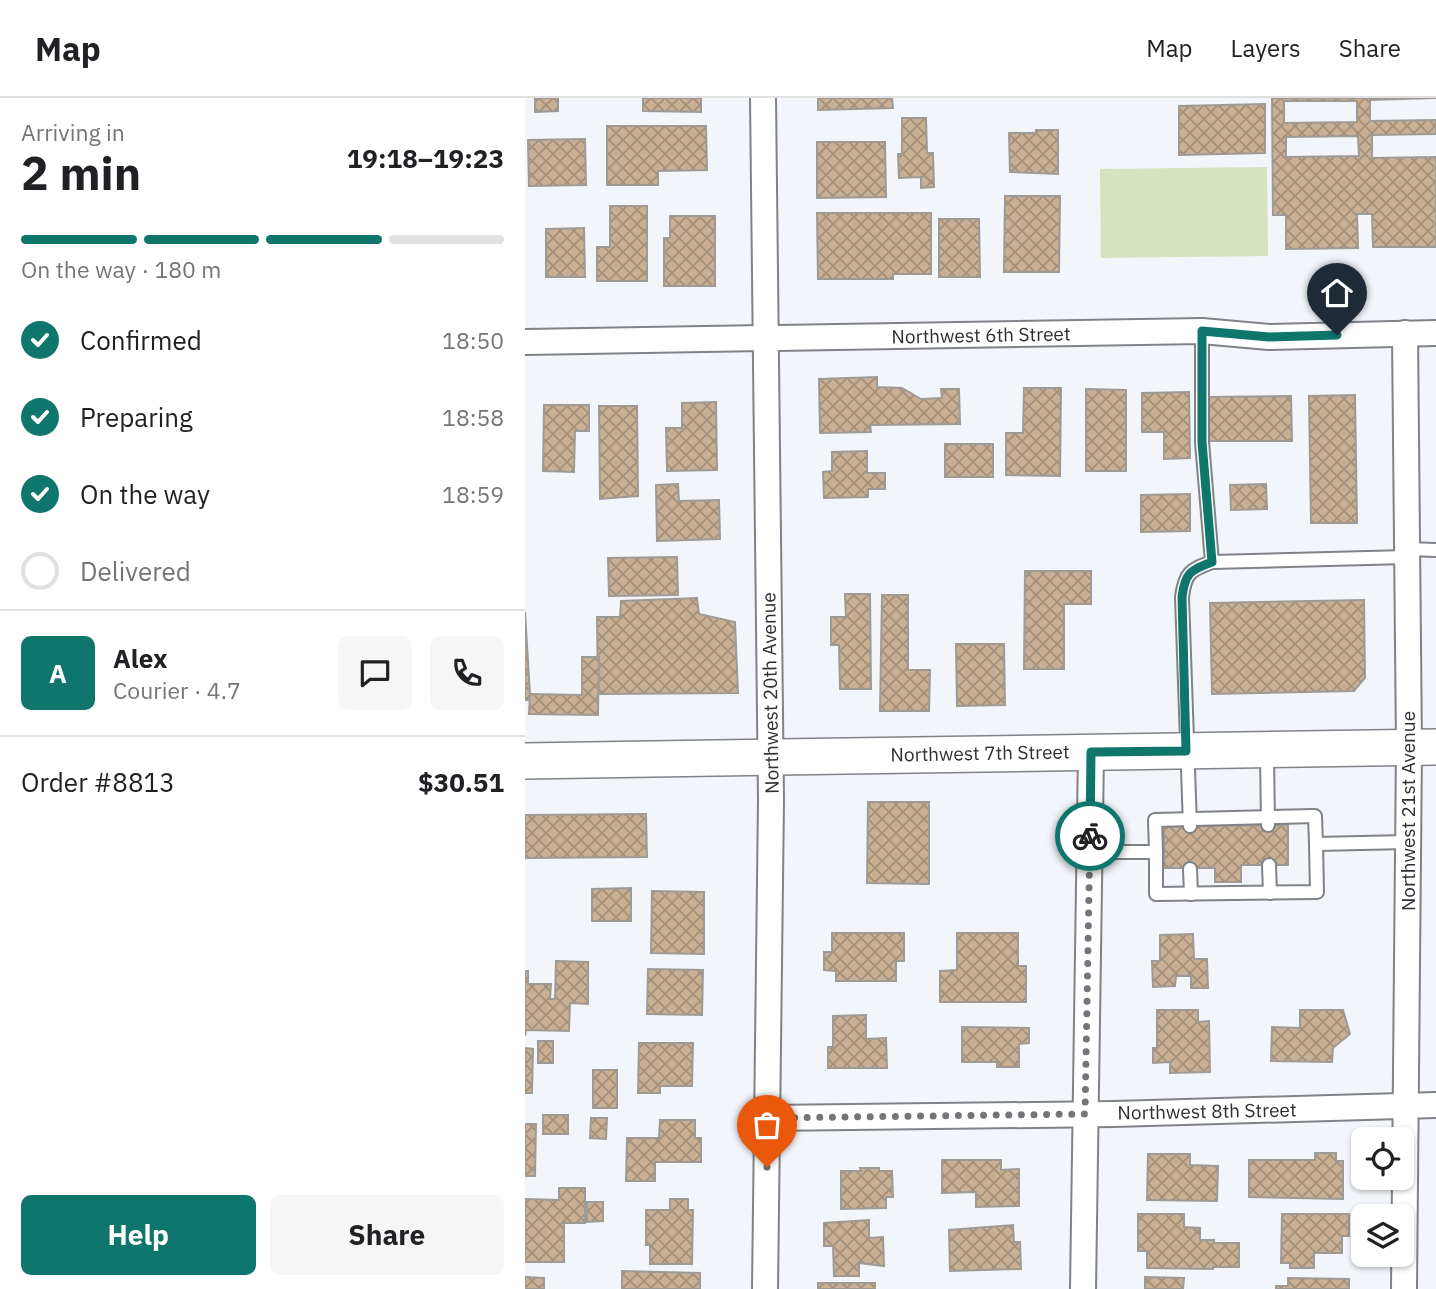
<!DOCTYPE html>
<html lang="en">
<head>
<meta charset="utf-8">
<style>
	:root { --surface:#fff; --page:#f6f6f6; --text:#202124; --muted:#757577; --line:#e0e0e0; --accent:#0f766e }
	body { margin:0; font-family:"IBM Plex Sans",sans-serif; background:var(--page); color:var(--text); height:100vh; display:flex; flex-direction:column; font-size:26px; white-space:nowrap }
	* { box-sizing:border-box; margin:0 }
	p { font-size:23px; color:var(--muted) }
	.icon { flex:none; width:38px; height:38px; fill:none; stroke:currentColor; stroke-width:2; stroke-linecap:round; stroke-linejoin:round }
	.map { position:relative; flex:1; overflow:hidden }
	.drawer { display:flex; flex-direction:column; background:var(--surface); width:525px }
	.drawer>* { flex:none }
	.controls { position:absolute; left:826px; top:1029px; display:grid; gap:14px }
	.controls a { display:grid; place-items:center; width:63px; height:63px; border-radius:10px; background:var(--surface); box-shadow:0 2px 5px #0004; font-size:35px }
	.pin { position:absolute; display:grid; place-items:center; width:60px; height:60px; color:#fff; margin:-72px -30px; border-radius:50% 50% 50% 0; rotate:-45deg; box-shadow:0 0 7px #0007 }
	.pin .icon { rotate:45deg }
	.courier { position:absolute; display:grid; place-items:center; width:70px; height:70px; margin:-35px; border:5px solid #0f766e; border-radius:50%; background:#fff; color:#222; box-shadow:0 2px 9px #0007 }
	.head em { font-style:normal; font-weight:700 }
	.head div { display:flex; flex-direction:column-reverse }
	.head { display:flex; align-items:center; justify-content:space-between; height:119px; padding:0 21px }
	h1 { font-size:46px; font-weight:700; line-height:52px }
	.bar { display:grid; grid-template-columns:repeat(4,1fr); gap:10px 7px; align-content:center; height:84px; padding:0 21px }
	.bar i { height:9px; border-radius:5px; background:var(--line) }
	.bar .active { background:var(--accent) }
	.bar p { grid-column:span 4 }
	.line { display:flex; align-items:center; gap:18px; padding:0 21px; border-top:2px solid var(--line) }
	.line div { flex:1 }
	.round { display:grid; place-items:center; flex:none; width:74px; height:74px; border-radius:10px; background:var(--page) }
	ol { padding:0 21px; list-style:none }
	li { display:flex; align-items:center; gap:21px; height:77px }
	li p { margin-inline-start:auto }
	li .icon { padding:7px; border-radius:50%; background:var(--accent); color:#fff; stroke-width:4 }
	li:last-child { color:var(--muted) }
	li i { width:38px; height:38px; border:4px solid var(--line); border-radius:50% }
	.button { display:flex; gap:14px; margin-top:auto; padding:14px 21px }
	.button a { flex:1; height:80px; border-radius:10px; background:var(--accent); color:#fff; font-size:28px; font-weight:700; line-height:80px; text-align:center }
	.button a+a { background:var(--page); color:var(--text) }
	header { display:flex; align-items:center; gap:42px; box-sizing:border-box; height:98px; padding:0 35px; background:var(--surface); border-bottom:2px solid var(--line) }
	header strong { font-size:33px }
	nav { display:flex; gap:38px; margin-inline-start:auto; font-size:24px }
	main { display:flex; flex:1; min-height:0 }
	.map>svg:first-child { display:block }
	.green { fill:#d7e2c0 }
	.building { fill:url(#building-cross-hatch); stroke:#9e9a96; stroke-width:2; fill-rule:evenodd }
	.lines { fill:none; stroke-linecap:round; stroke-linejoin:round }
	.service-casing { stroke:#808287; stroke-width:16 }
	.minor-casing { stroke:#808287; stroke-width:28 }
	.secondary-casing { stroke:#808287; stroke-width:38 }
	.service { stroke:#fff; stroke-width:12 }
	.minor { stroke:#fff; stroke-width:24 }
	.secondary { stroke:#fff; stroke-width:35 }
	.done { stroke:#737578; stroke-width:7; stroke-dasharray:0 12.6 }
	.route { stroke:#0f766e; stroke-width:9 }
	.labels { text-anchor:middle; stroke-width:6; stroke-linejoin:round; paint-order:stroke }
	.street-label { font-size:19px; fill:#2f3032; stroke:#fff }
</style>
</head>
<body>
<header>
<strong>Map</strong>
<nav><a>Map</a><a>Layers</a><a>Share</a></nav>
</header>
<main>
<section class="drawer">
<div class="head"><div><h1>2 min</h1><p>Arriving in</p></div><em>19:18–19:23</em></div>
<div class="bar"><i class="active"></i><i class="active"></i><i class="active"></i><i></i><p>On the way · 180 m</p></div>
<ol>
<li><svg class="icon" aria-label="check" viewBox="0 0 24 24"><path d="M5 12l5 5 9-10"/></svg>Confirmed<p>18:50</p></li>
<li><svg class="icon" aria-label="check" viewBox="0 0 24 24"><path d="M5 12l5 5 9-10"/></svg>Preparing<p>18:58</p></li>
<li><svg class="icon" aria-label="check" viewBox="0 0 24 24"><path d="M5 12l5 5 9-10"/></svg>On the way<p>18:59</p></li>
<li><i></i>Delivered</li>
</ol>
<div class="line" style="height:126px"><b class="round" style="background:var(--accent);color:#fff">A</b><div><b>Alex</b><p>Courier · 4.7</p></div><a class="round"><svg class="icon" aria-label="chat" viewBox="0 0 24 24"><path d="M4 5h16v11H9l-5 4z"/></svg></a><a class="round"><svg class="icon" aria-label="phone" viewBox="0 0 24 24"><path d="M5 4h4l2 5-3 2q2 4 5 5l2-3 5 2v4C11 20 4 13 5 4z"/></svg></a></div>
<div class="line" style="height:91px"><div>Order #8813</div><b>$30.51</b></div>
<div class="button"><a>Help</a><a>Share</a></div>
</section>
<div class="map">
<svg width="911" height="1191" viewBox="0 0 911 1191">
	<defs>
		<pattern id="building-cross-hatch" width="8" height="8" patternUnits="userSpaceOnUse" patternTransform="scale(1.75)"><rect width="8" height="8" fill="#c9af94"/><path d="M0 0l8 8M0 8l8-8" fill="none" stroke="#a48f79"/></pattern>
	</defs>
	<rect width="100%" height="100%" fill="#f2f5f9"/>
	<path class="green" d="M742 69 743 158 576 160 575 71Z"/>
	<g class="building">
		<path d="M10 0H33V13L10 14Z"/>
		<path d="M118 0H176V14L118 13Z"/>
		<path d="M293 0H367L368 10 293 12Z"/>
		<path d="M747 0H911L845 2V23L911 22V36L847 37V60L911 59V149H848L847 116H832L833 150 761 151V117H748ZM759 3H832V24L759 25ZM833 38 834 58 761 59V39Z"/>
		<path d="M740 6V55L654 57V8Z"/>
		<path d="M377 20H401L402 55H408L409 89 396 90V79L374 80 373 56H377Z"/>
		<path d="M82 28H181L182 72 133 73V87H82Z"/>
		<path d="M511 32H533V76L485 74 484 35H511Z"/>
		<path d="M60 41 61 87 4 88 3 42Z"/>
		<path d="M292 44H360L361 99 292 100Z"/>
		<path d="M480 98H535L534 174H479Z"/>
		<path d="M85 108H122V183H72V149H85Z"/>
		<path d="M292 115H406V176H368V181H293Z"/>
		<path d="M145 118H190V188H139V140H145Z"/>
		<path d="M414 121H454L455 179H414Z"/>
		<path d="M59 130 60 179H21V131Z"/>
		<path d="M352 279V289L377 290 396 301 417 300 416 291H434L435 326 345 327 346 334 295 335 294 281Z"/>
		<path d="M499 290H536L535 378 481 377V335H498Z"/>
		<path d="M561 291 601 292V373H561Z"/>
		<path d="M664 294 665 360 639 361V334H617V295Z"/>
		<path d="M830 297 832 425H786L784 298Z"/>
		<path d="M766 298 767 343H683V299Z"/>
		<path d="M191 304 192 372 142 373 141 330H157V305Z"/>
		<path d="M19 307H64V333H50L49 374 18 373Z"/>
		<path d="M74 308H112L113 398 75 401Z"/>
		<rect x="420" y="346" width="48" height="33"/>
		<path d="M342 353V375H360V391H343V399L299 400 298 374 307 373V354Z"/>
		<path d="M153 386 154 403 194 402 195 441 132 443 131 387Z"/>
		<path d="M741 386 742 411 706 412 705 387Z"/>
		<path d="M665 396V433L616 434V397Z"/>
		<path d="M152 459 153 497 84 498 83 460Z"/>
		<path d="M500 473H566V506H539V571H499Z"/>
		<path d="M320 496H345L346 591H315L314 547H306V519H321Z"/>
		<path d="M357 497H383V572H405L404 613H355Z"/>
		<path d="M172 500 174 516 210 524 213 595 73 596 72 519H95L96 503Z"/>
		<path d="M839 502 840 580 829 593 687 596 685 505Z"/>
		<path d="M0 514 5 596 3 602H0Z"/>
		<path d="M431 546H479L480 607 432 608Z"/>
		<path d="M57 559H74L73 617 4 616 5 596 57 597Z"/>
		<path d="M343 704H404V786L342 785Z"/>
		<path d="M121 716 122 759 0 760V717Z"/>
		<path d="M763 727V767H716V784H690V770H639V728Z"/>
		<path d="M106 790V823H67V791Z"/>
		<path d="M127 793 179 794V856L126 855Z"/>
		<path d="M307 835H379V863H371V883H311V873L299 872V854H307Z"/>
		<path d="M432 835H493V868H501V904H415V873L432 872Z"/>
		<path d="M668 836 669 861H682L683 890H666V878H651L650 888 628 889 627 863H635V837Z"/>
		<path d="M31 863 63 864V906L45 905 44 933 1 932 0 938V873H3V886H26L25 901H30Z"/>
		<path d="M123 871 178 872 177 917 122 916Z"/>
		<path d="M632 912H673V924L684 923 685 974 645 975V964L628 965V950H632Z"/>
		<path d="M775 912H818L825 936 808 950 807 964 746 963 747 929 775 930Z"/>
		<path d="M341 917V941L361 940 362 970H303V949H308V918Z"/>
		<path d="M437 929 504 930V945L494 946V969H472V964H437Z"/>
		<rect x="13" y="943" width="15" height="22"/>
		<path d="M114 945H168L167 988H135V995H113Z"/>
		<path d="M0 950 8 951 7 995H0Z"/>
		<rect x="68" y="972" width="24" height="38"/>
		<rect x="18" y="1017" width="25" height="19"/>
		<path d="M66 1020H82L81 1041 65 1040Z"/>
		<path d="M135 1022H170V1040H176V1064H130V1083H101L102 1040H134Z"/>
		<path d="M0 1026H11L10 1078H0Z"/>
		<path d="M790 1055H811V1063H818V1101L724 1099V1062H790Z"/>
		<path d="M623 1056H665V1067L693 1068 692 1103 622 1102Z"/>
		<path d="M417 1062H476V1072L494 1071V1108L451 1109V1094L417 1095Z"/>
		<path d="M335 1070H354V1073H367L368 1099H361V1110L316 1111V1073H336Z"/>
		<path d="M34 1090H60V1125H39V1164H0V1101L34 1102Z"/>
		<path d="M145 1101H163V1112H168L167 1166H125V1147H121V1112H145Z"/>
		<path d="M62 1104H78V1123L62 1124Z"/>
		<path d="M613 1116H659V1129L675 1130V1142H689V1145H714V1169H688V1171L622 1170V1153H613Z"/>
		<path d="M757 1116H824V1138H817V1155H789V1170H765V1165H756Z"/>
		<path d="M344 1122V1140L358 1139 359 1168 334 1165V1178H309L308 1148H299V1125Z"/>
		<path d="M488 1127 489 1144H495L496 1171 425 1173 424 1132Z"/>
		<path d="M97 1173 175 1175V1191H97Z"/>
		<path d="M0 1179 19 1180V1191H0Z"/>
		<path d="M620 1179 659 1180 658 1191H620Z"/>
		<path d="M763 1180 824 1181V1191H751V1188H763Z"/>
		<rect x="293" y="1185" width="57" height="6"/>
	</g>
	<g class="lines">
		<defs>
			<g id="service">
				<path d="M677 233V344L687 464"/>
				<path d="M882 451 911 452"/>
				<path d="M742 655 743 727"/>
				<path d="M665 728 657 499C660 475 665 472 687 464L882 459"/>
				<path d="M565 754H631L630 722 790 718 791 746 882 744"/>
				<path d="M631 754V796L792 794 791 746"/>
				<path d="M744 767 745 795"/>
				<path d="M665 771 666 796"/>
			</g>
			<g id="minor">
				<path d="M238 0 246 702 240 1191"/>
				<path d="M0 244 677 233 744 239 911 235"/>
				<path d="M243 1020 589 1016 911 1007"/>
				<path d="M558 1191 566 654"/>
				<path d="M879 1191 884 649 880 235"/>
			</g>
			<path id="secondary" d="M0 663 911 649"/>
		</defs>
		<use href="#service" class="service-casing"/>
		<use href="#minor" class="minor-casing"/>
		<use href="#secondary" class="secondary-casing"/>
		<use href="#service" class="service"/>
		<use href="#minor" class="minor"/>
		<use href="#secondary" class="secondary"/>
	</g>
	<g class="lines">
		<path class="done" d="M242 1069 243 1020 560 1016 565 738"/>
		<path class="route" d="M565 738 566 654 661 653 657 499C660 475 665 472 687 464L677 344V233L744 239 812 237"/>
	</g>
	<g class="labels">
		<g class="street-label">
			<text transform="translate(456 237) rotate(-1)" y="7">Northwest 6th Street</text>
			<text transform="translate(245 595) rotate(-91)" y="7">Northwest 20th Avenue</text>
			<text transform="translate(455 655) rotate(-1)" y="7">Northwest 7th Street</text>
			<text transform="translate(883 713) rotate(-90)" y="7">Northwest 21st Avenue</text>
			<text transform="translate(682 1013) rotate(-1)" y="7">Northwest 8th Street</text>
		</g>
	</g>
</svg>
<div class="controls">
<a><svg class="icon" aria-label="locate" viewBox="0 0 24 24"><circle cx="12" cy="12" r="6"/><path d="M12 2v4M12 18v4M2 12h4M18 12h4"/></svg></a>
<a><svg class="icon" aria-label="layers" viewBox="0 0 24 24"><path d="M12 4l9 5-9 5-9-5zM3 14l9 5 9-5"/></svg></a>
</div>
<div class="pin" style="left:242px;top:1069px;background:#ea580c"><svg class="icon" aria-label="bag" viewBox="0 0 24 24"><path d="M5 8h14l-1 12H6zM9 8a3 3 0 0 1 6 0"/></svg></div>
<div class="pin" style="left:812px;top:237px;background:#1f2937"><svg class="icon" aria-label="home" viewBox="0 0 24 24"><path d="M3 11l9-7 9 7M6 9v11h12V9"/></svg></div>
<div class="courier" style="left:565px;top:738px"><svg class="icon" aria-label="bike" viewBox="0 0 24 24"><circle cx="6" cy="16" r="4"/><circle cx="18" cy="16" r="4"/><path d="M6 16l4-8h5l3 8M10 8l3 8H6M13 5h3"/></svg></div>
</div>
</main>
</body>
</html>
